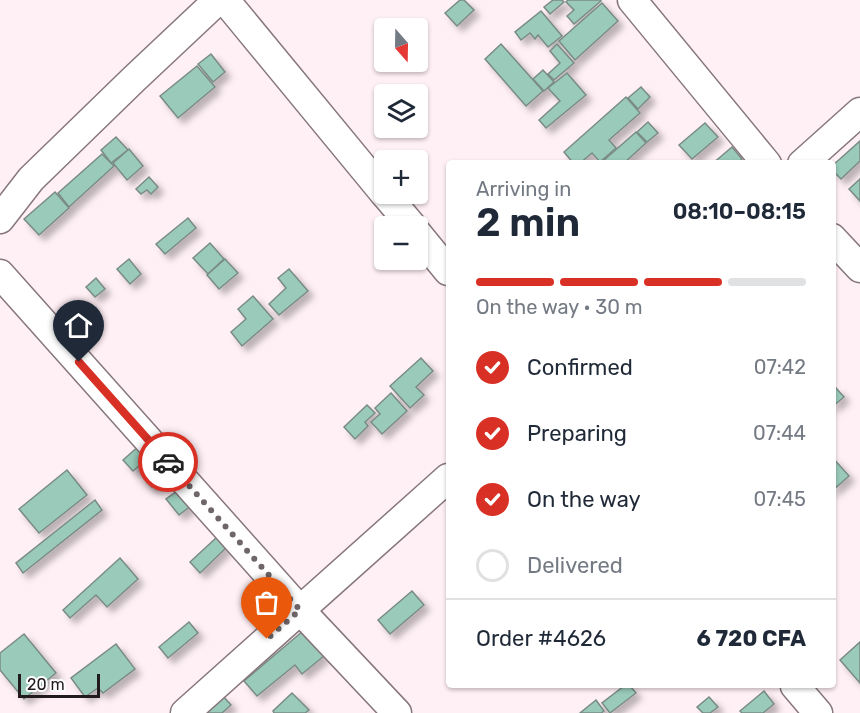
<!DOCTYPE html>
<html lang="en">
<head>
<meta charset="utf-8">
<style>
	:root { --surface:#fff; --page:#f2f2f3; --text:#1f2937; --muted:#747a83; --line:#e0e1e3; --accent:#d93025 }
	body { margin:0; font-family:Rubik,sans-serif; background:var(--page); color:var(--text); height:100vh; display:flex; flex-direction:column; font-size:22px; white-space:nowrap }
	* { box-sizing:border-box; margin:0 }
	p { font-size:20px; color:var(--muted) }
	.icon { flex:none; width:33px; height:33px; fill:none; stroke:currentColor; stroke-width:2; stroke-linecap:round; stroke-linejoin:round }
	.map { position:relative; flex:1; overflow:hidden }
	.drawer { position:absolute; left:446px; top:160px; width:390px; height:528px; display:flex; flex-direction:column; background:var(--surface); border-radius:6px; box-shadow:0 2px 4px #0004 }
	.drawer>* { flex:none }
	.needle { width:39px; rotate:160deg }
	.fabs { position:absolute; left:374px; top:18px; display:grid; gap:12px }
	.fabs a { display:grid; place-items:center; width:54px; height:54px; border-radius:6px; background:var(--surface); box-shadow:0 2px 4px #0004; font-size:30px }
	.scale { position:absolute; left:18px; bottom:15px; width:82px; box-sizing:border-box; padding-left:6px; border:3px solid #211b1d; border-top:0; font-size:16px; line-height:21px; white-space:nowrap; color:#211b1d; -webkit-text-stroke:4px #fff; paint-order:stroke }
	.pin { position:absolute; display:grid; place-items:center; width:51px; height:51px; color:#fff; margin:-62px -26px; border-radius:50% 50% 50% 0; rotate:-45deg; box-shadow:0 0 6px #0007 }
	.pin .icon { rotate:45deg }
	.courier { position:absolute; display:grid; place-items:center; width:60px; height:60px; margin:-30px; border:4px solid #d93025; border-radius:50%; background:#fff; color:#222; box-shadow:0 2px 8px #0007 }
	.headline em { font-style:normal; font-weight:600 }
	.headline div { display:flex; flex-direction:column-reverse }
	.headline { display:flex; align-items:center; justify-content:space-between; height:102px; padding:0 30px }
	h1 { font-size:39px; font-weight:600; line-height:45px }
	.bar { display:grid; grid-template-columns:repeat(4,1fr); gap:9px 6px; align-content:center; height:72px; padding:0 30px }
	.bar i { height:8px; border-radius:4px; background:var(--line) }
	.bar .current { background:var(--accent) }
	.bar p { grid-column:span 4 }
	.line { display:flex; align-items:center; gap:15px; padding:0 30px; border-top:2px solid var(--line) }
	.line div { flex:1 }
	ol { padding:0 30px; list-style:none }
	li { display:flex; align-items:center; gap:18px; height:66px }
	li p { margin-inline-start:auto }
	li .icon { padding:6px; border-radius:50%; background:var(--accent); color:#fff; stroke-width:4 }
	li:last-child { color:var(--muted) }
	li i { width:33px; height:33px; border:3px solid var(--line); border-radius:50% }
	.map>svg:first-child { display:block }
	.building { fill:#99caba; stroke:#7a8b85; stroke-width:1.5; filter:url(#shadow) }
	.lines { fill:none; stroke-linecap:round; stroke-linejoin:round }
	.street-casing { stroke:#87777d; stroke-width:31 }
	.street { stroke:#fff; stroke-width:28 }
	.done { stroke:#6f6669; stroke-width:6; stroke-dasharray:0 10.8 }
	.route { stroke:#d93025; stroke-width:8 }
</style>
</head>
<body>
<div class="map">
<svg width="860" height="713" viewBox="0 0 860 713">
	<defs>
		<filter id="shadow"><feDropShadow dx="5.5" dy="5.5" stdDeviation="3" flood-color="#0004"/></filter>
	</defs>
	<rect width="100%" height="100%" fill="#fff0f6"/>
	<g class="building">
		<path d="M460 0H464L474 10 457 26 445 13Z"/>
		<path d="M553 0H562L564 2 550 14 544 7Z"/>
		<path d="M568 0H600L601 1 574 24 567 16 574 10 566 2Z"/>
		<path d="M602 3 618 21 575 60 559 41Z"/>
		<path d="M541 11 562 36 548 47 538 35 535 39 530 33 521 40 515 32Z"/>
		<path d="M501 44 543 91 526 106 485 59Z"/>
		<path d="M557 44 574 63 554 80 548 74 560 63 550 51Z"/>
		<path d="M211 54 225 72 213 82 198 64Z"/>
		<path d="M197 66 215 87 178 118 160 96Z"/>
		<path d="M543 70 554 82 544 91 533 79Z"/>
		<path d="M567 73 586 95 546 128 539 120 560 101 548 88Z"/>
		<path d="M641 87 650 97 638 109 628 98Z"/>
		<path d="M626 97 640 113 609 140 616 148 600 162 592 153 579 164H574L564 152Z"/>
		<path d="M648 122 658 133 647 142 637 132Z"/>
		<path d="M705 123 718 137 692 159 679 145Z"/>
		<path d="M636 132 646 143 623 164H605L603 161Z"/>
		<path d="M116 137 128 150 111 163 101 150Z"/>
		<path d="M860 141V161L841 179 832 170V166Z"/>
		<path d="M732 147 742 159 737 164H712Z"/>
		<path d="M129 149 143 166 127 180 113 163Z"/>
		<path d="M102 154 114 166 69 207 58 193Z"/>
		<path d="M149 177 158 187 151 194 147 190 141 194 136 189Z"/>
		<path d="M860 179V201L849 189Z"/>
		<path d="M55 192 69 208 39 235 24 219Z"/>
		<path d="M188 218 196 228 165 254 156 244Z"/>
		<path d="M210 243 224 259 208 274 193 258Z"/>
		<path d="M129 259 141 274 130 284 117 269Z"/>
		<path d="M225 259 238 273 219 289 207 275Z"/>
		<path d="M289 269 308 291 279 315 269 304 286 288 278 278Z"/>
		<path d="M96 278 105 289 95 297 86 287Z"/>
		<path d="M253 296 273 319 242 346 231 332 246 319 238 309Z"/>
		<path d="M421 358 433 371 416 387 424 395 410 408 390 386Z"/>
		<path d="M836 388 844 397 832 407V390Z"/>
		<path d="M391 393 407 411 382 434 371 422 380 414 375 408Z"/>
		<path d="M367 405 375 413 365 422 368 426 355 439 344 427Z"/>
		<path d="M140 445 150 457 133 471 123 460Z"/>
		<path d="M832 457 849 476 832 491Z"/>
		<path d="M154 467 164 477 152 487 143 477Z"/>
		<path d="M67 470 87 495 39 533 19 509Z"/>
		<path d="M180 489 192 505 179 515 166 499Z"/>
		<path d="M95 500 102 510 23 573 16 563Z"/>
		<path d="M217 537 226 548 200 573 190 562Z"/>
		<path d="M120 558 138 579 107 607 96 595 70 618 63 610Z"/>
		<path d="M412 591 424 605 390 634 378 620Z"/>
		<path d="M189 622 198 633 168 658 159 647Z"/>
		<path d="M303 631 324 656 302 674 295 665 257 696 244 681Z"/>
		<path d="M24 634 56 673 24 699 0 670V653Z"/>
		<path d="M860 642V683L840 660Z"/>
		<path d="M116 644 135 669 103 693 98 688 85 697 71 678Z"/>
		<path d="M624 686H630L636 693 610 713 602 703Z"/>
		<path d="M764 691 774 704 763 713H742L740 711Z"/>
		<path d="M292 693 309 710 305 713H274L273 711Z"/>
		<path d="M223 696 231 705 222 713H204Z"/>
		<path d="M709 697 718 707 710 713H703L697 707Z"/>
		<path d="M596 700 604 711 601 713H580Z"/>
	</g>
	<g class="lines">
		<defs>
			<g id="street">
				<path d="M225 0 384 193"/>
				<path d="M632 0 767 164"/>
				<path d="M802 164 860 112"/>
				<path d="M385 194 412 226"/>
				<path d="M0 219 31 179 134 79 218 0"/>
				<path d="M417 233 448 271"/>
				<path d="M832 238 860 268"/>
				<path d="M0 274 300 610 397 713"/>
				<path d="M795 686 818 713"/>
				<path d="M185 713 448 478"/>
			</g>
		</defs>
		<use href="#street" class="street-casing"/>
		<use href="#street" class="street"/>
	</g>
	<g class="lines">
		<path class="done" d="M168 462 300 610 267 639"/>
		<path class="route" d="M79 362 168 462"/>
	</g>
</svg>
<div class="fabs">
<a><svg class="needle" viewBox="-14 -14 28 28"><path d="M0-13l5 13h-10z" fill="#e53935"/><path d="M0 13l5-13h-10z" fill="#747a83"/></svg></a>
<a><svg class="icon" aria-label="layers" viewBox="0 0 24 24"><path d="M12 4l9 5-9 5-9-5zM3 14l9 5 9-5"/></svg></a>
<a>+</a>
<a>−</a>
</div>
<div class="scale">20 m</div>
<div class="pin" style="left:267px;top:639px;background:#ea580c"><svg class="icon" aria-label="bag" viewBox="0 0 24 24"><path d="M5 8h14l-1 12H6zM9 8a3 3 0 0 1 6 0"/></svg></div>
<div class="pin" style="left:79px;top:362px;background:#1f2937"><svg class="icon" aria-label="home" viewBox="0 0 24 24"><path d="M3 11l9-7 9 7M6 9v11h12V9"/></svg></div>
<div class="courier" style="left:168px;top:462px"><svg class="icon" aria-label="car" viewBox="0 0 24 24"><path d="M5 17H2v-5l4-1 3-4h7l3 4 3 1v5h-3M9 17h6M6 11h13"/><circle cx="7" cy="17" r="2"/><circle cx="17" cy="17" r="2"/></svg></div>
<section class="drawer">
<div class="headline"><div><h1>2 min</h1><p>Arriving in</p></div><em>08:10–08:15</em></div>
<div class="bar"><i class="current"></i><i class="current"></i><i class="current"></i><i></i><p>On the way · 30 m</p></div>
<ol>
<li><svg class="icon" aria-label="check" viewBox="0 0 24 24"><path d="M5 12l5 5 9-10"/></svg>Confirmed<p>07:42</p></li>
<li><svg class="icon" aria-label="check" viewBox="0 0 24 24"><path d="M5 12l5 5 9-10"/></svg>Preparing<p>07:44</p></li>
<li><svg class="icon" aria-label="check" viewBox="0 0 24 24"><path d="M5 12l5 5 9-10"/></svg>On the way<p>07:45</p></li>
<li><i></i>Delivered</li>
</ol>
<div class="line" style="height:78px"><div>Order #4626</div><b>6 720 CFA</b></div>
</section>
</div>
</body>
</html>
